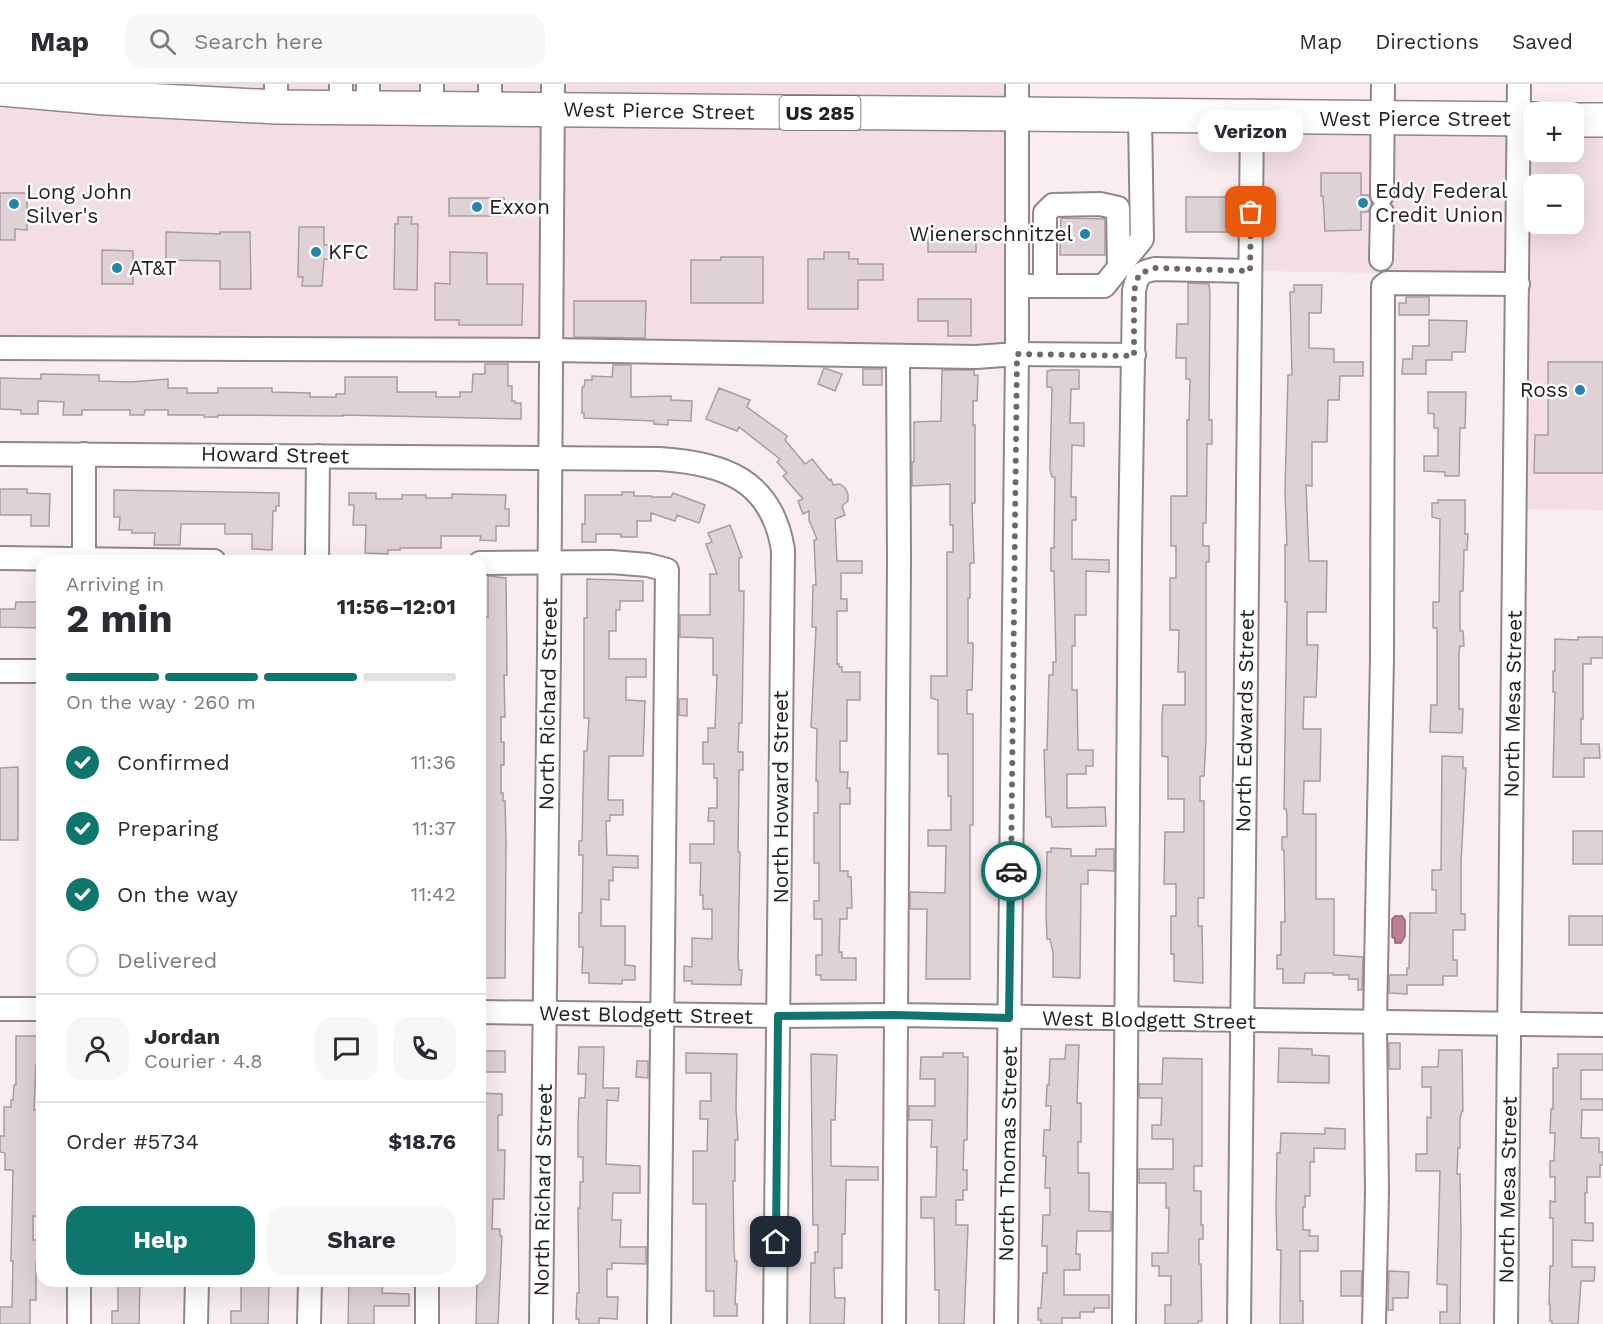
<!DOCTYPE html>
<html lang="en">
<head>
<meta charset="utf-8">
<style>
	:root { --surface:#fff; --page:#f7f7f7; --text:#2b2b33; --muted:#7c7c81; --line:#e1e1e2; --accent:#0f766e }
	body { margin:0; font-family:"Work Sans",sans-serif; background:var(--page); color:var(--text); height:100vh; display:flex; flex-direction:column; font-size:22px; white-space:nowrap }
	* { box-sizing:border-box; margin:0 }
	p { font-size:20px; color:var(--muted) }
	.icon { flex:none; width:33px; height:33px; fill:none; stroke:currentColor; stroke-width:2; stroke-linecap:round; stroke-linejoin:round }
	.map { position:relative; flex:1; overflow:hidden }
	.panel { position:absolute; left:36px; top:471px; width:450px; height:732px; display:flex; flex-direction:column; background:var(--surface); border-radius:18px; box-shadow:0 6px 24px #0002 }
	.panel>* { flex:none }
	.buttons { position:absolute; left:1524px; top:18px; display:grid; gap:12px }
	.buttons a { display:grid; place-items:center; width:60px; height:60px; border-radius:12px; background:var(--surface); box-shadow:0 6px 24px #0002; font-size:30px }
	.pin { position:absolute; display:grid; place-items:center; width:51px; height:51px; color:#fff; margin:-26px; border-radius:12px; box-shadow:0 3px 9px #0006 }
	.courier { position:absolute; display:grid; place-items:center; width:60px; height:60px; margin:-30px; border:4px solid #0f766e; border-radius:50%; background:#fff; color:#222; box-shadow:0 2px 8px #0007 }
	.bubble { position:absolute; height:42px; border-radius:18px; background:var(--surface); box-shadow:0 6px 24px #0002; font-size:20px; font-weight:700; line-height:42px; text-align:center }
	.summary em { font-style:normal; font-weight:700 }
	.summary div { display:flex; flex-direction:column-reverse }
	.summary { display:flex; align-items:center; justify-content:space-between; height:102px; padding:0 30px }
	h1 { font-size:39px; font-weight:700; line-height:45px }
	.bar { display:grid; grid-template-columns:repeat(4,1fr); gap:9px 6px; align-content:center; height:72px; padding:0 30px }
	.bar i { height:8px; border-radius:4px; background:var(--line) }
	.bar .on { background:var(--accent) }
	.bar p { grid-column:span 4 }
	.line { display:flex; align-items:center; gap:15px; padding:0 30px; border-top:2px solid var(--line) }
	.line div { flex:1 }
	.round { display:grid; place-items:center; flex:none; width:63px; height:63px; border-radius:18px; background:var(--page) }
	ol { padding:0 30px; list-style:none }
	li { display:flex; align-items:center; gap:18px; height:66px }
	li p { margin-inline-start:auto }
	li .icon { padding:6px; border-radius:50%; background:var(--accent); color:#fff; stroke-width:4 }
	li:last-child { color:var(--muted) }
	li i { width:33px; height:33px; border:3px solid var(--line); border-radius:50% }
	.button { display:flex; gap:12px; margin-top:auto; padding:12px 30px }
	.button a { flex:1; height:69px; border-radius:18px; background:var(--accent); color:#fff; font-size:24px; font-weight:700; line-height:69px; text-align:center }
	.button a+a { background:var(--page); color:var(--text) }
	header { display:flex; align-items:center; gap:36px; box-sizing:border-box; height:84px; padding:0 30px; background:var(--surface); border-bottom:2px solid var(--line) }
	header strong { font-size:28px }
	nav { display:flex; gap:33px; margin-inline-start:auto; font-size:21px }
	.search { width:420px; height:54px; background:var(--page); display:flex; align-items:center; gap:15px; box-sizing:border-box; padding:0 21px; border-radius:18px; color:var(--muted); font-size:22px }
	.map>svg:first-child { display:block }
	.built { fill:#f3dee4; fill-rule:evenodd }
	.water { fill:#bc7f93; stroke:#8f6271; stroke-width:1.5 }
	.building { fill:#ded2d5; stroke:#a89da0; stroke-width:1.5 }
	.lines { fill:none; stroke-linecap:round; stroke-linejoin:round }
	.minor-casing { stroke:#918689; stroke-width:26 }
	.highway-casing { stroke:#918689; stroke-width:36 }
	.minor { stroke:#fff; stroke-width:22 }
	.highway { stroke:#fff; stroke-width:33 }
	.done { stroke:#6f6869; stroke-width:6; stroke-dasharray:0 10.8 }
	.route { stroke:#0f766e; stroke-width:8 }
	.poi-dot { fill:#2583af; stroke:#fefefe; stroke-width:2 }
	.labels { text-anchor:middle; stroke-width:5; stroke-linejoin:round; paint-order:stroke }
	.shield { fill:#fefefe; stroke:#666363; stroke-width:1.5 }
	.shield-label { font-size:20px; font-weight:bold; fill:#252021 }
	.street-label { font-size:21px; fill:#252021; stroke:#fefefe }
	.poi-label { font-size:21px; fill:#252021; stroke:#fefefe; text-anchor:start }
</style>
</head>
<body>
<header>
<strong>Map</strong>
<div class="search"><svg class="icon" aria-label="search" viewBox="0 0 24 24"><circle cx="10" cy="10" r="6"/><path d="M15 15l6 6"/></svg>Search here</div>
<nav><a>Map</a><a>Directions</a><a>Saved</a></nav>
</header>
<div class="map">
<svg width="1603" height="1240" viewBox="0 0 1603 1240">
	<rect width="100%" height="100%" fill="#f9edf0"/>
	<g class="built">
		<path d="M0 0H1017V270L0 264Z"/>
		<path d="M1252 33 1534 35V68H1574V36H1603V426L1515 425 1518 191 1250 187ZM1534 100H1574V140H1534Z"/>
	</g>
	<path class="water" d="M1395 832H1402L1405 836V852L1401 859H1395V855L1392 853V835Z"/>
	<g class="building">
		<path d="M1321 89H1361V111H1369L1372 119 1368 128H1361V146L1325 147 1323 112H1321Z"/>
		<path d="M0 109H27V146L15 145V156H0Z"/>
		<rect x="1186" y="113" width="41" height="35"/>
		<rect x="449" y="114" width="55" height="18"/>
		<path d="M398 133H412L411 140H418L417 206 394 205 395 140H398Z"/>
		<path d="M1061 134 1105 135V171H1060Z"/>
		<path d="M299 143H324V161H335L334 176 324 175 322 202H302L303 193H298Z"/>
		<path d="M928 145H943V150H976V168H928Z"/>
		<path d="M166 148 220 150V148H250L251 205H220V177L166 176Z"/>
		<path d="M102 166 133 167V200H102Z"/>
		<path d="M450 168 487 169V200H523L522 241H459V236H435V199L450 200Z"/>
		<path d="M824 168H849V175H858V180H883V196H858V225H808V175H824Z"/>
		<path d="M721 173H763V219H691V176H721Z"/>
		<path d="M1188 199 1209 200 1210 210 1209 336H1212V360H1207L1206 439H1203V462H1209V478H1206V656L1204 692H1200V717H1204V814H1198V842H1202L1203 899 1174 897V870H1171V832H1176V800H1164L1165 748H1184V715H1168V673L1162 672V633L1163 621H1185V588H1178L1179 546H1170V494H1176V462H1171V412H1187V336H1189L1190 295H1186V274H1176L1177 240H1188Z"/>
		<path d="M1294 201H1322L1321 229H1309V264L1334 265V278H1363V292H1340L1339 316H1328L1327 358H1312V402L1306 401 1309 477H1327L1326 528H1307V561H1318L1316 613H1304L1303 645H1321L1320 697H1304L1303 730H1316V815H1334V871L1363 873 1362 906H1358V895H1349V891H1333V889H1305L1304 899H1283V885H1277V871H1281V838H1285L1284 766H1282V753H1287V730L1286 725H1284L1287 518H1285V461H1287L1285 408 1288 291H1292L1290 208H1294Z"/>
		<path d="M1406 213H1429V231H1399V219H1406Z"/>
		<path d="M918 215H971V252H948V237H918Z"/>
		<path d="M574 217H646L645 254 574 253Z"/>
		<path d="M1429 236 1467 237 1465 268H1452V276H1426V290H1402L1403 275H1412L1413 262H1429Z"/>
		<path d="M1548 278H1603V389H1534L1535 351H1548Z"/>
		<path d="M485 280H508V302H512V317H515V319H521V335L343 331V332L218 331V333H204V331H168V326H145L144 331H130V326H82V331H63L64 318 38 317V330H21V326L0 325V294L41 295V290L99 291V297L130 298 168 295V304H187V309H218V304H272V308L310 309V313H336V310H345V293H397V308H436V313H460V308H472L473 290H485Z"/>
		<path d="M613 281H631V313L671 312V316L692 317 691 337 668 336V341L654 340V337L584 334V329H582V303H584L585 296H592V292L612 293Z"/>
		<path d="M824 284 842 290 835 307 818 300Z"/>
		<rect x="863" y="285" width="19" height="16"/>
		<path d="M942 286H974V291H978L977 317H973V341H975V419H972L974 479H970V514H968V559H973V572L972 606H967V630H973V741H970V895H926L927 825H910V808L945 809 946 762H928V746H951V712H948V670H938V616L931 614V592H947V468H953V441H950V400L912 402V378H914V338L941 337Z"/>
		<path d="M1051 286H1079V305H1071L1070 339H1084V362L1072 361 1071 413H1076V436H1072V475L1109 476V488L1086 487V531H1075V562H1072V606H1077L1078 666H1093V682H1086V690H1067V724L1105 723 1106 742 1052 743 1051 733H1046L1044 666H1047L1049 591H1053V578H1056L1054 487H1051V464H1054L1055 393H1052L1050 385 1052 305 1051 303H1047V287Z"/>
		<path d="M719 304 750 316 747 323 787 352 785 356 805 380 812 375 829 396 831 395 833 401 840 400 845 404 848 410V417L842 422 845 431 835 435 837 477H862V489H841V515H847V527H837V580H839V583H842V588H860V616H847V657H840V688H848L847 704H850V720H840V787H848V793H851L852 824H847V835H840L839 868H842V874H856V896H821V891H816V871H822V835H814V817H819V779H814V729H818V697H816L817 645 811 643 816 543H812L813 501H816L814 456 817 455 809 436V427L803 430 798 417 803 415 783 392 787 389 777 378 780 375 739 343 737 347 706 335Z"/>
		<path d="M1428 308H1466L1465 344H1460L1459 392H1445V388L1424 387V372H1438V344H1434V330L1428 329Z"/>
		<path d="M0 405H27V409L50 410 49 442H31V431H0Z"/>
		<path d="M114 406 279 409V422H276V427H273L272 466 252 465V450H225V440H181L180 461H154L155 449H132V446H119L120 433H114Z"/>
		<path d="M622 408H634V412H651V413H671L673 409 705 421 699 439 677 431 675 437 651 429V437H637V453H621V450H596V458H582V440H585V411H622Z"/>
		<path d="M349 409H376V415H402V411H426V414H452V410L506 411 505 425H509V442H496V457L480 456 481 452H441V464H400V466H388V470L365 469 366 441H353L354 421H349Z"/>
		<path d="M1438 416H1465V450H1468L1467 466H1464L1463 507H1460V547H1463L1464 562H1460L1459 568V625H1463L1462 649 1430 648 1431 621H1437V544H1433V518H1439L1440 435 1432 433V419H1438Z"/>
		<path d="M730 441 742 473 739 474V507H744L742 639H739L738 668H743V686H739L738 768H740L738 872 739 886H742L741 901 692 900V897H684V882L692 883V854L712 855V825H703V811H700L701 779H690V760H714V737H708L709 724H717V694H714V680H703V658H708V644H715L717 591H713V554L680 553V531H710V490H717L706 460 712 458 708 449Z"/>
		<path d="M488 492 506 494 507 591H504L505 633H501V658H504V681H501V709H503V717H505L506 758 505 894H480V751H485V720H480V533H488Z"/>
		<path d="M587 495 643 497V517H620V526H616V547H609V575H646V593H626V616L645 617 643 672H609L608 716H623V731H610V737H606L607 771 638 772V784L613 783V797L609 796V816L601 815V842H625V881L635 882V896H622V900L589 899V889H582L583 863H579V829H582L583 771H579V757H582L584 667H587L589 634H584V534H587Z"/>
		<path d="M16 518H42V544L0 543V525H15Z"/>
		<path d="M1578 553H1603V574H1591V580H1583V635H1581V660H1599L1600 674H1584V693H1553L1555 608H1553V587H1555V555L1578 556Z"/>
		<path d="M679 615H687V632L679 631Z"/>
		<path d="M1442 672 1463 673V684H1466L1461 779V830H1465V846H1453V876H1457V892H1443V901H1407V910L1389 909V891H1407V884H1409L1410 829H1436V806H1432V786H1441Z"/>
		<path d="M18 683V756H0V684Z"/>
		<rect x="1573" y="747" width="30" height="33"/>
		<path d="M1051 764 1071 765V772H1096V765H1114V787L1088 786V800H1081L1080 894 1053 893V868L1050 855H1047L1046 827 1047 768H1051Z"/>
		<rect x="1569" y="832" width="34" height="29"/>
		<path d="M16 952H37V964H42V976H38V981H36L34 1026H40L38 1132H33V1156H38V1178H36V1216H30V1240H0V1223H12L13 1177H11L13 1086H5V1069L0 1068V1052H4V1023H11V1016H13L14 1001H16Z"/>
		<rect x="1389" y="959" width="11" height="26"/>
		<path d="M1066 961H1079L1077 1019H1081V1058H1078V1089H1089V1127L1111 1128V1147H1077L1076 1170H1080V1186H1064V1211H1109V1224H1094V1228H1080V1234H1062V1240H1041V1236H1038V1224H1041L1043 1189H1047V1162H1042L1043 1131H1050V1104H1045L1046 1072H1043L1044 1046H1050L1051 1022H1046L1047 1001H1049L1050 975H1065Z"/>
		<path d="M579 963H604L603 1004H619L618 1017 607 1016 606 1080 640 1082V1109H613L612 1136H621L620 1163H646V1180L612 1179V1185H607V1213H618L617 1235 599 1234V1240H579V1235H576L577 1209H579L578 1124H580V1098H583V1073H578V1038L579 1014H585L586 990H578Z"/>
		<path d="M1279 964 1312 965V971L1329 972V999L1278 998Z"/>
		<path d="M1439 966H1462L1463 1027H1462L1460 1035V1064H1458L1457 1090H1460L1461 1148 1460 1240H1440V1228H1447V1201L1437 1200 1440 1087H1416V1070H1427V1033L1431 1034V1003H1422V983H1438Z"/>
		<rect x="480" y="967" width="25" height="21"/>
		<path d="M686 969 737 970 736 1024 738 1056H735V1097H733L734 1167 735 1177H737L735 1220H737V1232H714V1207H706V1120H693V1067H707L708 1035H700V1017H711V989H686Z"/>
		<path d="M943 969H963V973H968L967 1056H964L963 1086H967V1106H963V1116H956V1141H968L964 1240H939V1206H935L934 1134H921V1113H936L937 1063H931L932 1036H909V1022H935V995H920L921 973H943Z"/>
		<path d="M811 970 837 971 835 1036H831V1082L878 1083V1096H846L845 1150H842V1184H834L835 1214H845L844 1240H810L811 1179H815V1168H818V1141H813Z"/>
		<path d="M1558 970H1603V986H1581V1015H1603V1026H1582L1581 1054H1599V1068H1603V1081H1600V1093H1587V1109H1585V1139H1593V1157L1572 1156V1183H1595L1594 1197H1581L1578 1240H1552V1237H1550V1220H1549L1550 1182H1553V1134H1550V1117L1555 1118V1093H1550V1077H1554L1555 1049H1550L1551 1025H1553V984H1558Z"/>
		<path d="M1163 974 1202 975V1082H1194V1107H1201V1141H1203V1155H1199V1180H1201L1202 1237H1198V1240H1165V1221H1171V1192H1159V1182H1152V1169H1168L1169 1124H1166V1099H1139V1085H1173V1055H1152V1041H1161L1162 1014H1139V1000H1162Z"/>
		<path d="M637 977H648V994L636 993Z"/>
		<path d="M480 1009 502 1010V1031H498V1066H505L504 1115H493L492 1145H500V1152H502L498 1240H476L477 1197H480Z"/>
		<path d="M1325 1044 1345 1045V1065L1314 1064V1078H1310V1112H1305V1123H1303V1146H1310L1309 1152H1318V1167H1300V1217H1303V1240H1280L1281 1166H1277L1276 1123 1277 1069H1280L1281 1049 1325 1050Z"/>
		<path d="M1341 1187H1362L1361 1212H1341Z"/>
		<path d="M1389 1187 1409 1188 1408 1214H1393V1226H1388Z"/>
		<path d="M118 1197H140L139 1240H112V1227H118Z"/>
		<path d="M241 1197H267V1199H269L268 1240H231V1227H241Z"/>
		<path d="M349 1197 383 1198 382 1209 409 1210V1222H374V1240H348Z"/>
	</g>
	<g class="lines">
		<defs>
			<g id="minor">
				<path d="M490 0V26"/>
				<path d="M276 23V0"/>
				<path d="M341 24V0"/>
				<path d="M368 25V0"/>
				<path d="M432 25V0"/>
				<path d="M1382 111 1383 0"/>
				<path d="M1381 175 1382 128"/>
				<path d="M1017 202H1104L1142 155 1140 32"/>
				<path d="M1045 202V129L1053 121 1100 120 1118 124 1119 183"/>
				<path d="M0 264 550 266 976 273 1017 270 1134 271"/>
				<path d="M0 370 660 375C724 379 772 396 783 466L775 1240"/>
				<path d="M84 370V477"/>
				<path d="M0 474 214 477"/>
				<path d="M317 477 318 372"/>
				<path d="M480 479 611 478 648 481 667 486 659 1240"/>
				<path d="M0 587H42"/>
				<path d="M0 925H42"/>
				<path d="M480 928 778 932 895 931 1603 941"/>
				<path d="M427 1197V1240"/>
				<path d="M79 1240V1197"/>
				<path d="M196 1240 197 1197"/>
				<path d="M309 1240 310 1197"/>
				<path d="M541 1240 549 566 553 0"/>
				<path d="M894 1240 899 476 898 272"/>
				<path d="M1006 1240 1017 270V0"/>
				<path d="M1124 1240 1130 463 1134 207C1137 192 1139 188 1155 185L1250 187"/>
				<path d="M1239 1240 1252 33"/>
				<path d="M1374 1240 1377 1109 1375 938 1382 574 1383 202 1387 199 1518 200"/>
				<path d="M1506 1240 1519 0"/>
			</g>
			<g id="highway">
				<path d="M0 5 105 14 276 23 1534 35"/>
				<path d="M1574 36H1603"/>
			</g>
		</defs>
		<use href="#minor" class="minor-casing"/>
		<use href="#highway" class="highway-casing"/>
		<use href="#minor" class="minor"/>
		<use href="#highway" class="highway"/>
	</g>
	<g class="lines">
		<path class="done" d="M1011 787 1017 270 1134 272V207L1139 190 1155 184 1250 187 1251 128"/>
		<path class="route" d="M776 1158 778 932 895 931 1009 934 1011 787"/>
	</g>
	<g class="poi-dot">
		<circle cx="1363" cy="119" r="6"/>
		<circle cx="14" cy="120" r="6"/>
		<circle cx="477" cy="123" r="6"/>
		<circle cx="1085" cy="150" r="6"/>
		<circle cx="316" cy="168" r="6"/>
		<circle cx="117" cy="184" r="6"/>
		<circle cx="1580" cy="306" r="6"/>
	</g>
	<g class="labels">
		<rect class="shield" x="779.5" y="12" width="81" height="34" rx="4.5"/>
		<g class="shield-label">
			<text x="820" y="36">US 285</text>
		</g>
		<g class="street-label">
			<text transform="translate(659 27) rotate(1)" y="7">West Pierce Street</text>
			<text x="1415" y="42">West Pierce Street</text>
			<text transform="translate(275 371) rotate(1)" y="7">Howard Street</text>
			<text transform="translate(548 620) rotate(-89)" y="7">North Richard Street</text>
			<text transform="translate(1513 620) rotate(-89)" y="7">North Mesa Street</text>
			<text transform="translate(1245 637) rotate(-89)" y="7">North Edwards Street</text>
			<text transform="translate(781 713) rotate(-90)" y="7">North Howard Street</text>
			<text transform="translate(646 931) rotate(1)" y="7">West Blodgett Street</text>
			<text transform="translate(1149 936) rotate(1)" y="7">West Blodgett Street</text>
			<text transform="translate(1008 1070) rotate(-89)" y="7">North Thomas Street</text>
			<text transform="translate(543 1106) rotate(-89)" y="7">North Richard Street</text>
			<text transform="translate(1508 1106) rotate(-89)" y="7">North Mesa Street</text>
		</g>
		<g class="poi-label">
			<text x="1375" y="114">Eddy Federal<tspan x="1375" dy="24">Credit Union</tspan></text>
			<text x="26" y="115">Long John<tspan x="26" dy="24">Silver's</tspan></text>
			<text x="489" y="130">Exxon</text>
			<text x="1073" y="157" text-anchor="end">Wienerschnitzel</text>
			<text x="328" y="175">KFC</text>
			<text x="129" y="191">AT&amp;T</text>
			<text x="1568" y="313" text-anchor="end">Ross</text>
		</g>
	</g>
</svg>
<div class="buttons">
<a>+</a>
<a>−</a>
</div>
<div class="pin" style="left:1251px;top:128px;background:#ea580c"><svg class="icon" aria-label="bag" viewBox="0 0 24 24"><path d="M5 8h14l-1 12H6zM9 8a3 3 0 0 1 6 0"/></svg></div>
<div class="pin" style="left:776px;top:1158px;background:#1f2937"><svg class="icon" aria-label="home" viewBox="0 0 24 24"><path d="M3 11l9-7 9 7M6 9v11h12V9"/></svg></div>
<div class="courier" style="left:1011px;top:787px"><svg class="icon" aria-label="car" viewBox="0 0 24 24"><path d="M5 17H2v-5l4-1 3-4h7l3 4 3 1v5h-3M9 17h6M6 11h13"/><circle cx="7" cy="17" r="2"/><circle cx="17" cy="17" r="2"/></svg></div>
<div class="bubble" style="left:1198px;top:26px;width:105px">Verizon</div>
<section class="panel">
<div class="summary"><div><h1>2 min</h1><p>Arriving in</p></div><em>11:56–12:01</em></div>
<div class="bar"><i class="on"></i><i class="on"></i><i class="on"></i><i></i><p>On the way · 260 m</p></div>
<ol>
<li><svg class="icon" aria-label="check" viewBox="0 0 24 24"><path d="M5 12l5 5 9-10"/></svg>Confirmed<p>11:36</p></li>
<li><svg class="icon" aria-label="check" viewBox="0 0 24 24"><path d="M5 12l5 5 9-10"/></svg>Preparing<p>11:37</p></li>
<li><svg class="icon" aria-label="check" viewBox="0 0 24 24"><path d="M5 12l5 5 9-10"/></svg>On the way<p>11:42</p></li>
<li><i></i>Delivered</li>
</ol>
<div class="line" style="height:108px"><a class="round"><svg class="icon" aria-label="person" viewBox="0 0 24 24"><circle cx="12" cy="8" r="4"/><path d="M4 21q1-7 8-7t8 7"/></svg></a><div><b>Jordan</b><p>Courier · 4.8</p></div><a class="round"><svg class="icon" aria-label="chat" viewBox="0 0 24 24"><path d="M4 5h16v11H9l-5 4z"/></svg></a><a class="round"><svg class="icon" aria-label="phone" viewBox="0 0 24 24"><path d="M5 4h4l2 5-3 2q2 4 5 5l2-3 5 2v4C11 20 4 13 5 4z"/></svg></a></div>
<div class="line" style="height:78px"><div>Order #5734</div><b>$18.76</b></div>
<div class="button"><a>Help</a><a>Share</a></div>
</section>
</div>
</body>
</html>
